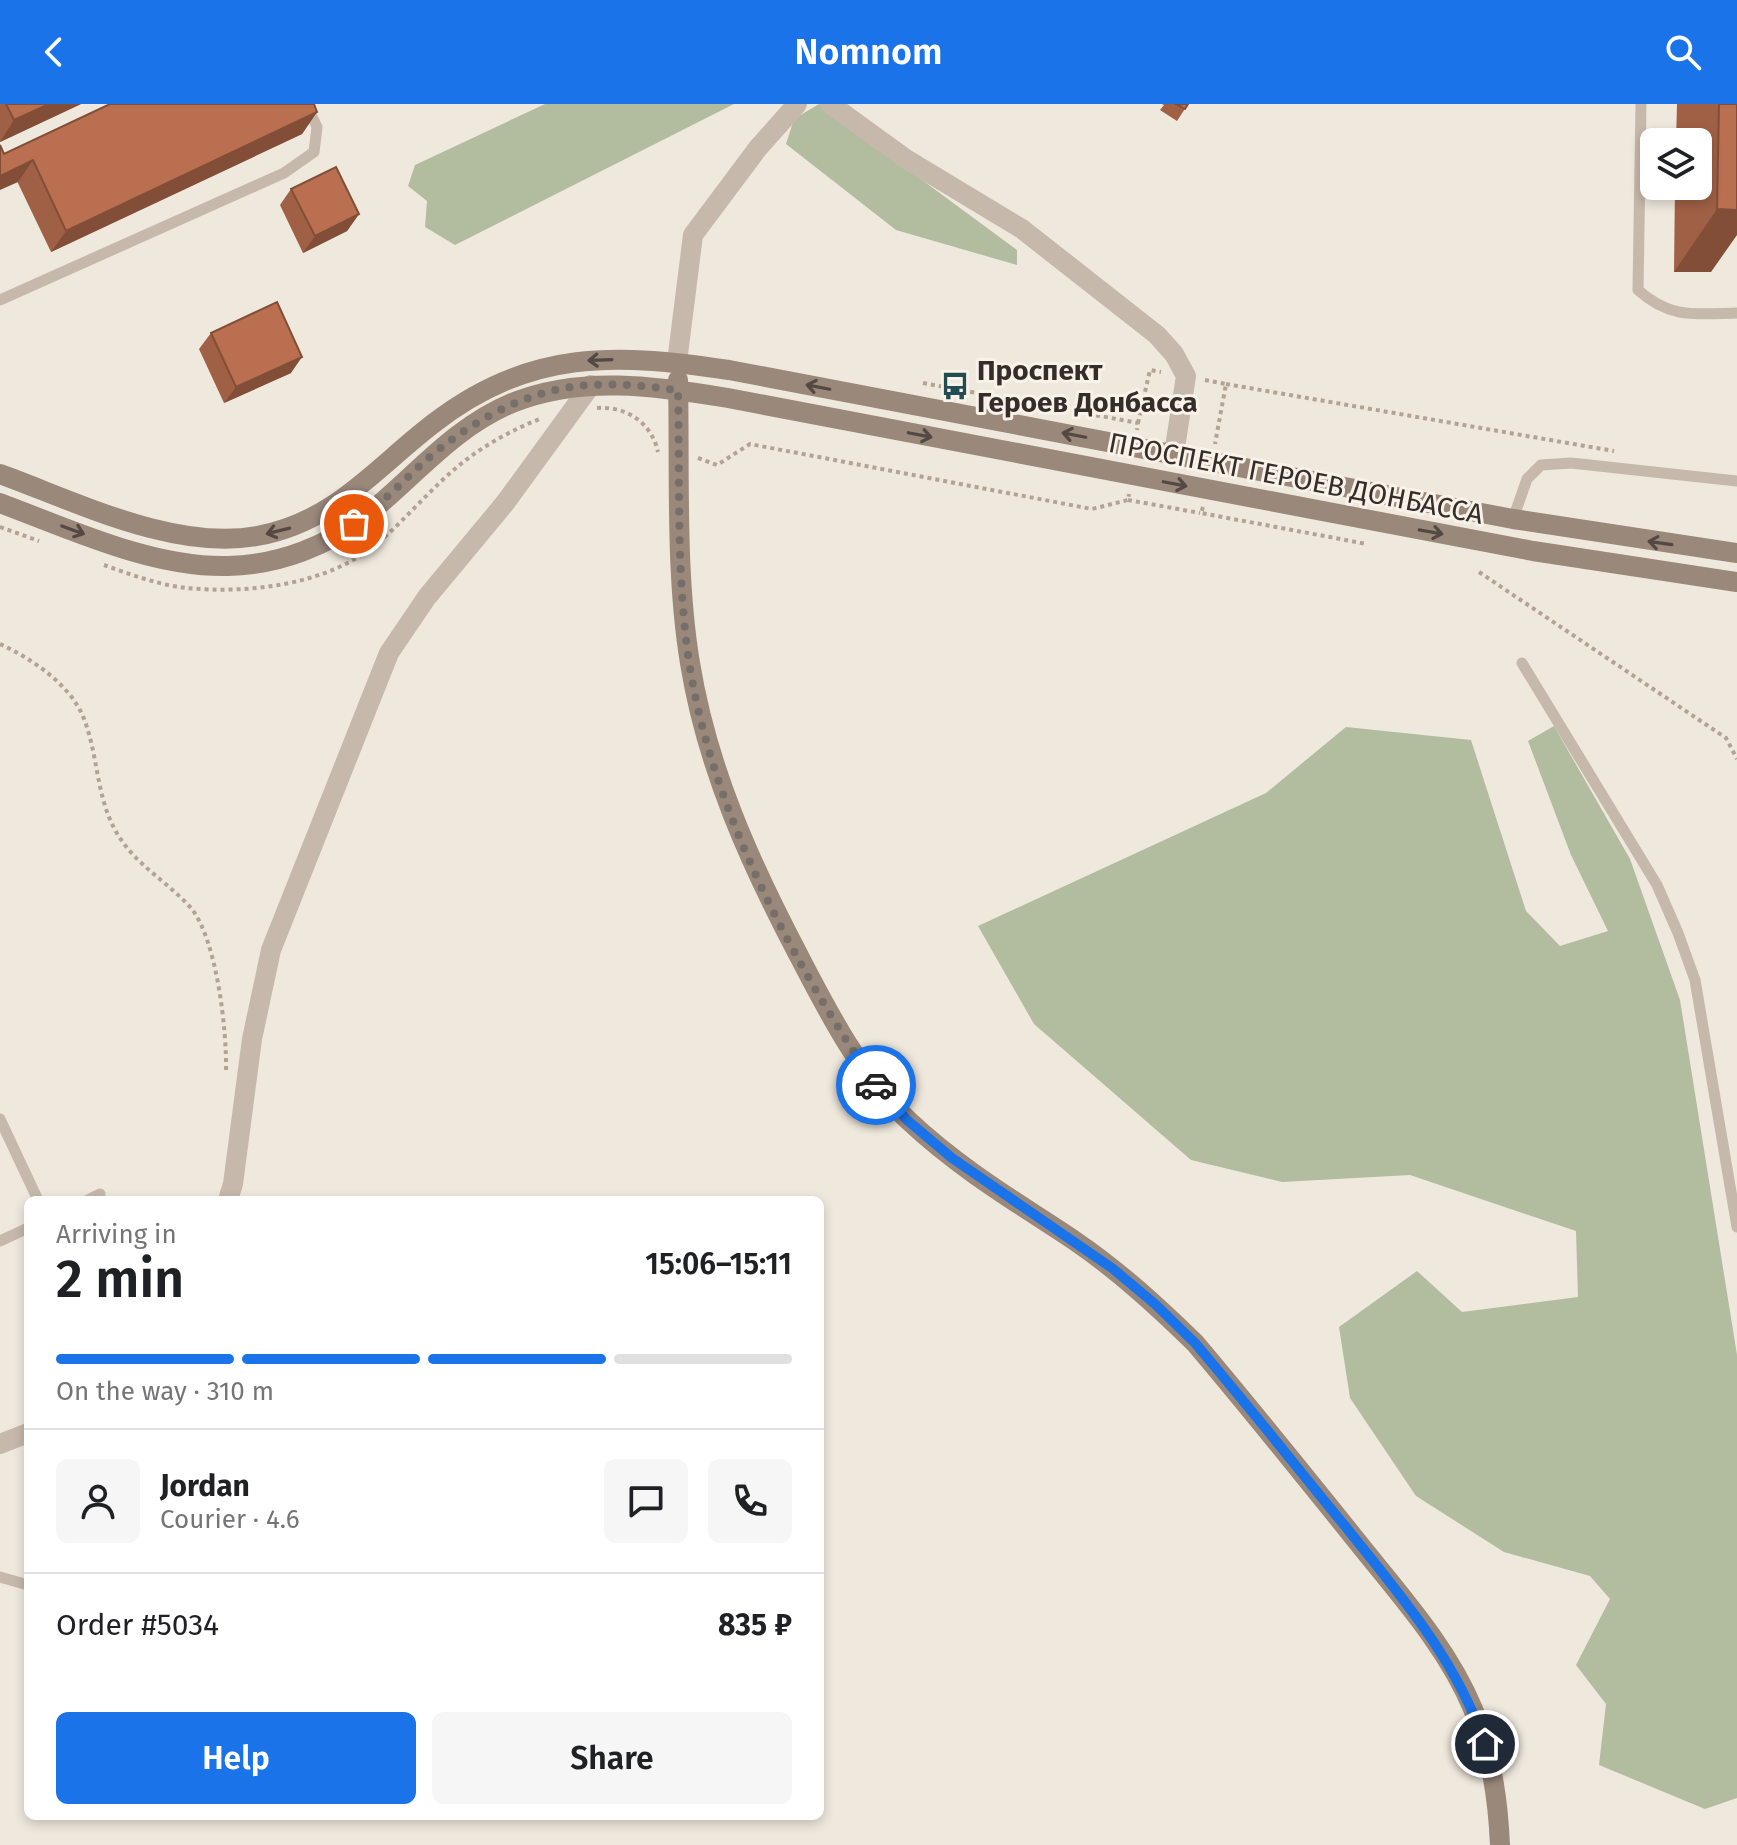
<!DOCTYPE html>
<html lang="en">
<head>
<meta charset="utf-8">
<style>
	:root { --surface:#fff; --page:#f6f6f6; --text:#202124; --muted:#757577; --line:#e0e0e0; --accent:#1a73e8 }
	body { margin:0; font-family:"Fira Sans",sans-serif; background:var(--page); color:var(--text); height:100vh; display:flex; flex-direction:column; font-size:30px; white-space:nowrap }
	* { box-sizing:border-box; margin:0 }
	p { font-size:26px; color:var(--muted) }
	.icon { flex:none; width:44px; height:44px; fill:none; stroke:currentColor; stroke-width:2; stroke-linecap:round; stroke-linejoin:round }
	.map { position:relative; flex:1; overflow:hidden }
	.panel { position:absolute; left:24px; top:1092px; width:800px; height:624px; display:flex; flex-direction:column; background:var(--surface); border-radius:12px; box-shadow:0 4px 12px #0003 }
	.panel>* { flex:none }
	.fabs { position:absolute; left:1640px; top:24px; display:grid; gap:16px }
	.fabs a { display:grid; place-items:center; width:72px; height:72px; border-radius:12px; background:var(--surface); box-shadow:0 4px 12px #0003; font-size:40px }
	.pin { position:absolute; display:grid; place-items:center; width:68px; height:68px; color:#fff; margin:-34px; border:4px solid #fff; border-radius:50%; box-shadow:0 2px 8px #0007 }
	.courier { position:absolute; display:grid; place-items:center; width:80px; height:80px; margin:-40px; border:6px solid #1a73e8; border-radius:50%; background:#fff; color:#222; box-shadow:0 2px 10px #0007 }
	.head em { font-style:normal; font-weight:600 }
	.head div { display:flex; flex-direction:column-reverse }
	.head { display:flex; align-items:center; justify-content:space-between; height:136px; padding:0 32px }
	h1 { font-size:52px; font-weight:600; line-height:60px }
	.bar { display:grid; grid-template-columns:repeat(4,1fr); gap:12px 8px; align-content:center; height:96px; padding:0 32px }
	.bar i { height:10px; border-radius:6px; background:var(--line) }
	.bar .active { background:var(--accent) }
	.bar p { grid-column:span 4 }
	.line { display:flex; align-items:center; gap:20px; padding:0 32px; border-top:2px solid var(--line) }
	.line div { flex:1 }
	.round { display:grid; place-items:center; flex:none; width:84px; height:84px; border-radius:12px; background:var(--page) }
	.action { display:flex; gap:16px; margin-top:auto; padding:16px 32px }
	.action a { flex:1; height:92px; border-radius:12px; background:var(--accent); color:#fff; font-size:32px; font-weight:600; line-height:92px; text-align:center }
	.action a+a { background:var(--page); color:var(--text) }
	header { display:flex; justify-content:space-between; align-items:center; height:104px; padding:0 32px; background:var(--accent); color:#fff; font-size:36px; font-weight:600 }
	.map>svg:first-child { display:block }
	.green { fill:#b1bd9e }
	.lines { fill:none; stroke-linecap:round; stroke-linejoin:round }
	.path { stroke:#b2a394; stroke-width:4; stroke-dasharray:4 4; stroke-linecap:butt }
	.lane { stroke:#c6b8aa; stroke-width:11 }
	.street { stroke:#c6b8aa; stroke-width:20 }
	.secondary { stroke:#9a887b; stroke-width:20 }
	.wall { fill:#a06045 }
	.shaded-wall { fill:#824e38 }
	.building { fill:#ba7050; stroke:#824e38; stroke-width:2 }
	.oneway { stroke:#534842 }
	.done { stroke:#766e68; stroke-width:8; stroke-dasharray:0 14.4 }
	.route { stroke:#1a73e8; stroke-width:10 }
	.labels { text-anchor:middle; stroke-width:6; stroke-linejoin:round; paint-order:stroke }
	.poi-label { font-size:28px; font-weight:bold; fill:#352d29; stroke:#f8f2e9; text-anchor:start }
	.street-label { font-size:28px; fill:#352d29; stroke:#f8f2e9 }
</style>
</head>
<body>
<header><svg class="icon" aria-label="back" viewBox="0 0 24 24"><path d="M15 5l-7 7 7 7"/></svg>Nomnom<svg class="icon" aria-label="search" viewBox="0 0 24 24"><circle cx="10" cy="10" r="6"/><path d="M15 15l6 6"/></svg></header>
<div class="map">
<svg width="1737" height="1741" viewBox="0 0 1737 1741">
	<rect width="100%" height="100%" fill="#efe8dd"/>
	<g class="green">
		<path d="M545 0H734L455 141 425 123 427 97 408 82 415 61Z"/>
		<path d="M819 0 1017 146V161L896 126 786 40 794 15Z"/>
		<path d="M1554 622 1630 755 1680 896 1737 1251V1694L1705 1705 1599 1661 1606 1600 1576 1561 1610 1495 1590 1472 1504 1448 1416 1392 1350 1294 1339 1223 1417 1167 1462 1208 1578 1193 1576 1127 1410 1071 1282 1078 1191 1056 1034 920 978 822 1266 689 1346 623 1471 636 1526 807 1560 842 1608 827 1571 751 1528 637Z"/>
	</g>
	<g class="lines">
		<g class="path">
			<path d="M1205 276 1226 280 1215 340"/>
			<path d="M923 279 1138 319 1137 326"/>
			<path d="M1226 280 1614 347"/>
			<path d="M597 304C628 302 652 320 658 348"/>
			<path d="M1138 319 1150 266 1161 268"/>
			<path d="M698 354 717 361 750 340 1092 405 1128 396 1129 390"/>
			<path d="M1128 396 1200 409"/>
			<path d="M1203 403 1201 409 1367 440"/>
			<path d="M0 423 39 437"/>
			<path d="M104 461C129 470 159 481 186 484 249 490 328 481 378 439 407 414 432 383 462 359 486 340 514 325 542 314"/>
			<path d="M1479 468 1726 634 1737 655"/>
			<path d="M0 540C30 554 67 578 82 610 99 649 95 694 118 731 137 762 168 778 191 804 217 836 227 927 226 968"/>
		</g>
		<g class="lane">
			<path d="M1641 0 1638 186C1670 215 1696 210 1737 209"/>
			<path d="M0 196 284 69 314 48 317 23 306 0"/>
			<path d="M1513 415 1527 375 1541 361 1571 359 1737 377"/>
			<path d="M1522 559 1657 781 1678 829 1695 876 1737 1123"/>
			<path d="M0 1015 38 1096"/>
			<path d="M88 1096 100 1090"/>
			<path d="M0 1137 28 1124"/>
			<path d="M0 1473 28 1481"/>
		</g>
		<g class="street">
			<path d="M830 0 906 55 1022 125 1157 231 1174 250 1186 272 1174 350"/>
			<path d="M677 258 693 131 758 44 797 0"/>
			<path d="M228 1096 233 1080 252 935 271 846 389 549 427 493 505 399 591 281"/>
			<path d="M0 1340 28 1329"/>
		</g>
		<g class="secondary">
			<path d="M678 276C680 369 675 468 690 559 707 664 750 759 799 852 829 910 861 972 909 1017 960 1065 1018 1099 1075 1137 1119 1167 1157 1202 1195 1239 1250 1304 1303 1370 1356 1436 1398 1489 1447 1542 1473 1605 1491 1647 1498 1695 1500 1741"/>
			<path d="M0 370C77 398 174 447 257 432 335 418 375 364 434 319 530 245 615 249 729 266L1513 415 1737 449"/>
			<path d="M0 399C70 425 152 464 228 462 278 461 329 442 368 410 415 372 454 323 512 299 581 271 656 282 728 294L1533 447 1737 478"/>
		</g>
	</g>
	<g class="wall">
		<path d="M0 0H81L0 38Z"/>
		<path d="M1162 0H1188L1177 17 1160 6 1164 1Z"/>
		<path d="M1677 0H1737L1711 168H1674L1675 82H1698V38H1676Z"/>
		<path d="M317 8 302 30 51 148 4 50Z"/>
		<path d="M291 85 359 110 347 127 303 149 280 101Z"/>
		<path d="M211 229 291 269 224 299 199 245Z"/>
	</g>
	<g class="shaded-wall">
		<path d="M49 0H81L0 38 14 16Z"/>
		<path d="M317 8 302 30 51 148 66 127Z"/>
		<path d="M33 56 18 78 0 86V72Z"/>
		<path d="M1717 105 1737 106V131L1711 168H1674Z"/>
		<path d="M359 110 347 127 303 149 315 132Z"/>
		<path d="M302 253 291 269 224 299 236 283Z"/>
	</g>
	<g class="building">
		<path d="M6 0H49L14 16Z"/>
		<path d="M110 0H314L317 8 66 127 33 56 0 72V41L4 50Z"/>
		<path d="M1176 0H1188L1185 5Z"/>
		<path d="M1719 0H1737V106L1717 105Z"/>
		<path d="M336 63 359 110 315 132 291 85Z"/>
		<path d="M277 198 302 253 236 283 211 229Z"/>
	</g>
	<defs><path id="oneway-shaft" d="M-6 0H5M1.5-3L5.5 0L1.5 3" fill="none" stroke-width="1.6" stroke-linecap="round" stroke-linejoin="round" transform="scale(2)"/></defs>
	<g class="oneway">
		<use href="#oneway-shaft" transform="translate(600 256) rotate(178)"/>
		<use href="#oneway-shaft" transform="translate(818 283) rotate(-169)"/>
		<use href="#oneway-shaft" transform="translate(920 331) rotate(11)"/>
		<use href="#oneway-shaft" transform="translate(1074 331) rotate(-169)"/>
		<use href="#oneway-shaft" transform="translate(1175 380) rotate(11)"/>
		<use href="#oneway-shaft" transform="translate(73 426) rotate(20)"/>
		<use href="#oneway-shaft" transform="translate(278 427) rotate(166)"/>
		<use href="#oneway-shaft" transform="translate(1431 428) rotate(10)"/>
		<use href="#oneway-shaft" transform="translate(1660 439) rotate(-172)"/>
	</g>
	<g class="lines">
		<path class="done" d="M354 420C383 400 406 373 432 351 478 313 532 284 592 281 621 279 650 283 678 286 680 376 676 469 689 558 712 707 792 858 876 981"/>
		<path class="route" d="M876 981 907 1016 952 1054 1112 1164 1155 1200 1195 1239C1246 1299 1295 1361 1345 1422 1401 1492 1456 1555 1485 1640"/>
	</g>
	<defs>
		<symbol id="bus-bare" viewBox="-9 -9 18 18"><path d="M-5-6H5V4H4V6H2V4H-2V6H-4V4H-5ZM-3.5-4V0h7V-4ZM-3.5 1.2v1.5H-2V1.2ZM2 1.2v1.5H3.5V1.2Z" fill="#224c52" stroke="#f8f2e9" stroke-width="2.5" paint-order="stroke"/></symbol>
	</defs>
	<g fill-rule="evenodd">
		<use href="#bus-bare" x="935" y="262" width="40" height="40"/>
	</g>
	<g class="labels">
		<g class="poi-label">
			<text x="977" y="276">Проспект<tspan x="977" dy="32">Героев Донбасса</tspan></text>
		</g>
		<g class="street-label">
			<text transform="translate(1296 374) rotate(11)" y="10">ПРОСПЕКТ ГЕРОЕВ ДОНБАССА</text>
		</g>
	</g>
</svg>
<div class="fabs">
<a><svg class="icon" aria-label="layers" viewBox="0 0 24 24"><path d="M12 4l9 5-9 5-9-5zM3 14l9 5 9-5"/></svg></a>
</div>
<div class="pin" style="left:354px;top:420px;background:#ea580c"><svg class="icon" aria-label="bag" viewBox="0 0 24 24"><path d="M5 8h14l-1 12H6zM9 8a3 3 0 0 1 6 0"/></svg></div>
<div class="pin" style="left:1485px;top:1640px;background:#1f2937"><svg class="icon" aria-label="home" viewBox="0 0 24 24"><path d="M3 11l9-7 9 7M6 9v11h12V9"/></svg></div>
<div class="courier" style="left:876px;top:981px"><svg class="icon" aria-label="car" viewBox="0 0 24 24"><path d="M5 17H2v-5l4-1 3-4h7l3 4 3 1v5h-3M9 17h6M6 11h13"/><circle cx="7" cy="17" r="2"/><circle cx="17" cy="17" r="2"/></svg></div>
<section class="panel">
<div class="head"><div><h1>2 min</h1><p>Arriving in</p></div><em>15:06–15:11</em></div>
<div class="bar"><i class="active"></i><i class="active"></i><i class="active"></i><i></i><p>On the way · 310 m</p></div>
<div class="line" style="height:144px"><a class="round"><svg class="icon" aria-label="person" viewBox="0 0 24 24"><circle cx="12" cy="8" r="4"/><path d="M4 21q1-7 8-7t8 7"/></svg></a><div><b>Jordan</b><p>Courier · 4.6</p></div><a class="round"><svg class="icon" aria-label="chat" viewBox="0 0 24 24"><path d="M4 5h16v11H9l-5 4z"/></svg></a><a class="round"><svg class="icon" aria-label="phone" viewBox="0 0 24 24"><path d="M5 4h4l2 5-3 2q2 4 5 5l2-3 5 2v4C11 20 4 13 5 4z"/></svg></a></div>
<div class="line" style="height:104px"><div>Order #5034</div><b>835 ₽</b></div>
<div class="action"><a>Help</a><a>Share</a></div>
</section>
</div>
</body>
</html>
